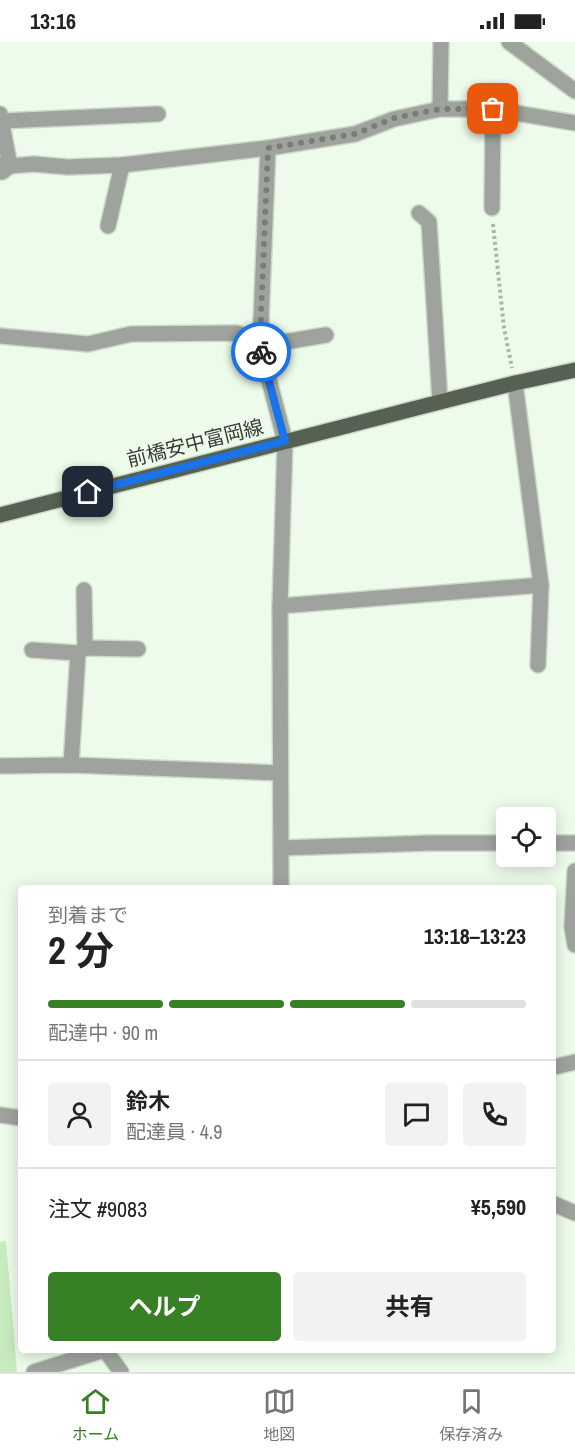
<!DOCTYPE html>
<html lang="ja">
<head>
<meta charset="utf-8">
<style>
	:root { --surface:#fff; --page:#f2f2f2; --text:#222; --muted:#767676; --line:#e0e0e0; --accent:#388026 }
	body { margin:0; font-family:"Archivo Narrow","Noto Sans JP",sans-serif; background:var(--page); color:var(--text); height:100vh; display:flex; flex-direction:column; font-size:22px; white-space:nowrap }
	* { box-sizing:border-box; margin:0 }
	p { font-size:20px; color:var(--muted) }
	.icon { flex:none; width:33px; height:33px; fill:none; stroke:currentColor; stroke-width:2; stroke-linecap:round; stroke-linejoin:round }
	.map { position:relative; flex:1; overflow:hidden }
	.side { position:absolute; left:18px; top:843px; width:538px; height:468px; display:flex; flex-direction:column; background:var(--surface); border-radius:6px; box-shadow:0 3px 15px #0003 }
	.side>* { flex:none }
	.tools { position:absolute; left:496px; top:765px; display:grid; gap:12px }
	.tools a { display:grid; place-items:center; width:60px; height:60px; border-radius:6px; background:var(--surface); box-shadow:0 3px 15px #0003; font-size:30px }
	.pin { position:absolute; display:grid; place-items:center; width:51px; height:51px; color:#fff; margin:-26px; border-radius:12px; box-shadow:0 3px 9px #0006 }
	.courier { position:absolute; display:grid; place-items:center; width:60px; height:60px; margin:-30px; border:4px solid #1a73e8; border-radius:50%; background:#fff; color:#222; box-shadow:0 2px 8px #0007 }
	.overview em { font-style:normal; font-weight:700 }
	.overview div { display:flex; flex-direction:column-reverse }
	.overview { display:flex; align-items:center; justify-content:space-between; height:102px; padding:0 30px }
	h1 { font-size:39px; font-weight:700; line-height:45px }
	.bar { display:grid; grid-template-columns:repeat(4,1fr); gap:9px 6px; align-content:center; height:72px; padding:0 30px }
	.bar i { height:8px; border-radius:4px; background:var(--line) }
	.bar .selected { background:var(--accent) }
	.bar p { grid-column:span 4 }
	.line { display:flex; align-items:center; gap:15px; padding:0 30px; border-top:2px solid var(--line) }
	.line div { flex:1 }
	.round { display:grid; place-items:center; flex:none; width:63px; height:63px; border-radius:6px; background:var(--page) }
	.primary-button { display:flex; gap:12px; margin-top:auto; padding:12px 30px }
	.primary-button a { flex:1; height:69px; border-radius:6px; background:var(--accent); color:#fff; font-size:24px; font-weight:700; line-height:69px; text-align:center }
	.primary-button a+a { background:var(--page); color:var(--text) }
	.status { display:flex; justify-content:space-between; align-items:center; height:42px; padding:0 30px; background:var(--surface); direction:ltr }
	.status svg { height:16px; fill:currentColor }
	.dock { display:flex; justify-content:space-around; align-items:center; height:84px; border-top:2px solid var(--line); background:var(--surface); font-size:16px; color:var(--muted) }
	.dock a { display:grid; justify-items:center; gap:3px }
	.dock .selected { color:var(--accent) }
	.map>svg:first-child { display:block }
	.green { fill:#c7ebbf }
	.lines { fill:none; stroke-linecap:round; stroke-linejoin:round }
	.minor-casing { stroke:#ccd9c9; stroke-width:18 }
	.primary-casing { stroke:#ccd9c9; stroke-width:18 }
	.path { stroke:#acb7a9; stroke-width:4; stroke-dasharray:3 3; stroke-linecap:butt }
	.minor { stroke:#9ea49d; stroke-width:15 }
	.primary { stroke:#566154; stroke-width:15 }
	.done { stroke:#777f74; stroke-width:6; stroke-dasharray:0 10.8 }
	.route { stroke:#1a73e8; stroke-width:8 }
	.labels { text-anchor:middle; stroke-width:5; stroke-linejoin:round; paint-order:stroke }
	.street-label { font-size:20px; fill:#373c35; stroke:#edfcea }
</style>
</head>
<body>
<div class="status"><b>13:16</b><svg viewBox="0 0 49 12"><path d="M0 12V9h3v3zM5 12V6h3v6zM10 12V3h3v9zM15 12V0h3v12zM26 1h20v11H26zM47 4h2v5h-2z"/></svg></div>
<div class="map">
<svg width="575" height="1330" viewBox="0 0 575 1330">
	<rect width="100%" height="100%" fill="#edfcea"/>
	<path class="green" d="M6 1199 17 1330H0V1200Z"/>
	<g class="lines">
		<defs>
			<g id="minor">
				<path d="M509 0 575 49"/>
				<path d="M440 67 441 0"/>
				<path d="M0 72 10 124 2 130"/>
				<path d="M1 79 158 72"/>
				<path d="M268 106 260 304 285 399 280 564 281 846"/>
				<path d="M0 123 10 124 34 122 68 125 122 123 268 106 355 92 394 77 440 67H493L575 81"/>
				<path d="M492 166 493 67"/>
				<path d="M419 171 429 180 440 360"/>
				<path d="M108 184 122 123"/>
				<path d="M0 294 88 302 131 292 236 291 260 298"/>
				<path d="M260 304 326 293"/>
				<path d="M515 341 541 543 538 623"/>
				<path d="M280 564 541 543"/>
				<path d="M85 606 138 607"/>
				<path d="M32 608 78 611"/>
				<path d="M71 723 78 611 85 606 84 548"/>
				<path d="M0 724 71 723 280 731"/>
				<path d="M546 801H575"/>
				<path d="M281 806 430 801H507"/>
				<path d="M575 829 572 885 575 903"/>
				<path d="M554 1025 575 1020"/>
				<path d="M0 1073 21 1076"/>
				<path d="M554 1162 575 1171"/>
				<path d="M105 1308 121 1330"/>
				<path d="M34 1330 104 1308"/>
			</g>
			<path id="primary" d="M0 473 440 360 515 341 575 328"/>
		</defs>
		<use href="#minor" class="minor-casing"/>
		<use href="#primary" class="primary-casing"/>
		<path class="path" d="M493 182 504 286 512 326"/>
		<use href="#minor" class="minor"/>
		<use href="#primary" class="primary"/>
	</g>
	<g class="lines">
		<path class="done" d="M261 310 260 298 268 106 355 92 394 76 440 67H493"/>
		<path class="route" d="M88 450 285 399 261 310"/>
	</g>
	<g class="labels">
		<g class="street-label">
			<text transform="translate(195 401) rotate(-14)" y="7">前橋安中富岡線</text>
		</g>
	</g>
</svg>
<div class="tools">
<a><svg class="icon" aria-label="locate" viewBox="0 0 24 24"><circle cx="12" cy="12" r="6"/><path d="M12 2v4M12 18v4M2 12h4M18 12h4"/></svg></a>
</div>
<div class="pin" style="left:493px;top:67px;background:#ea580c"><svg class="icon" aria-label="bag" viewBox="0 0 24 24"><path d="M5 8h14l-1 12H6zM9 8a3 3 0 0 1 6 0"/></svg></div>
<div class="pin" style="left:88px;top:450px;background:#1f2937"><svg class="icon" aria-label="home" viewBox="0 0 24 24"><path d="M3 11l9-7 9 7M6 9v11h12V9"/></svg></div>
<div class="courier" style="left:261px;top:310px"><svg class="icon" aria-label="bike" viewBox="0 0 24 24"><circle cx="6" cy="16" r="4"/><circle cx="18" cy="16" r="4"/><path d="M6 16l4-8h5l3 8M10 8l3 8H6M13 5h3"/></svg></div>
<section class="side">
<div class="overview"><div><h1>2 分</h1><p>到着まで</p></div><em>13:18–13:23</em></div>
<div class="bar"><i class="selected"></i><i class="selected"></i><i class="selected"></i><i></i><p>配達中 · 90 m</p></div>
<div class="line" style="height:108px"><a class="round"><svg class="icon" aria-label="person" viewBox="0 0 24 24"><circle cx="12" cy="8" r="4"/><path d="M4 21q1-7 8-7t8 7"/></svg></a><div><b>鈴木</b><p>配達員 · 4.9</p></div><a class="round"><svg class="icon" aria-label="chat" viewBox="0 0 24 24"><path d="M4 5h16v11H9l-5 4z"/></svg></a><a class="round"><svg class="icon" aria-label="phone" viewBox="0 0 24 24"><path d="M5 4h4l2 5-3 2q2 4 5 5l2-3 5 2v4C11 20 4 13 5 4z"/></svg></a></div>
<div class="line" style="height:78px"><div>注文 #9083</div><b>¥5,590</b></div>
<div class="primary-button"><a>ヘルプ</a><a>共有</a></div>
</section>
</div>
<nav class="dock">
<a class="selected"><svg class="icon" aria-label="home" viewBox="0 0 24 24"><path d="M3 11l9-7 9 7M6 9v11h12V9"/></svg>ホーム</a>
<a><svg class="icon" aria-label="map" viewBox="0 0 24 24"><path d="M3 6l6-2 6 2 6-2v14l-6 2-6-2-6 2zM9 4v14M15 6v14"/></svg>地図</a>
<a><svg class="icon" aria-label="saved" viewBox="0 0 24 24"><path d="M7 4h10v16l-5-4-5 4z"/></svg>保存済み</a>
</nav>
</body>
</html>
